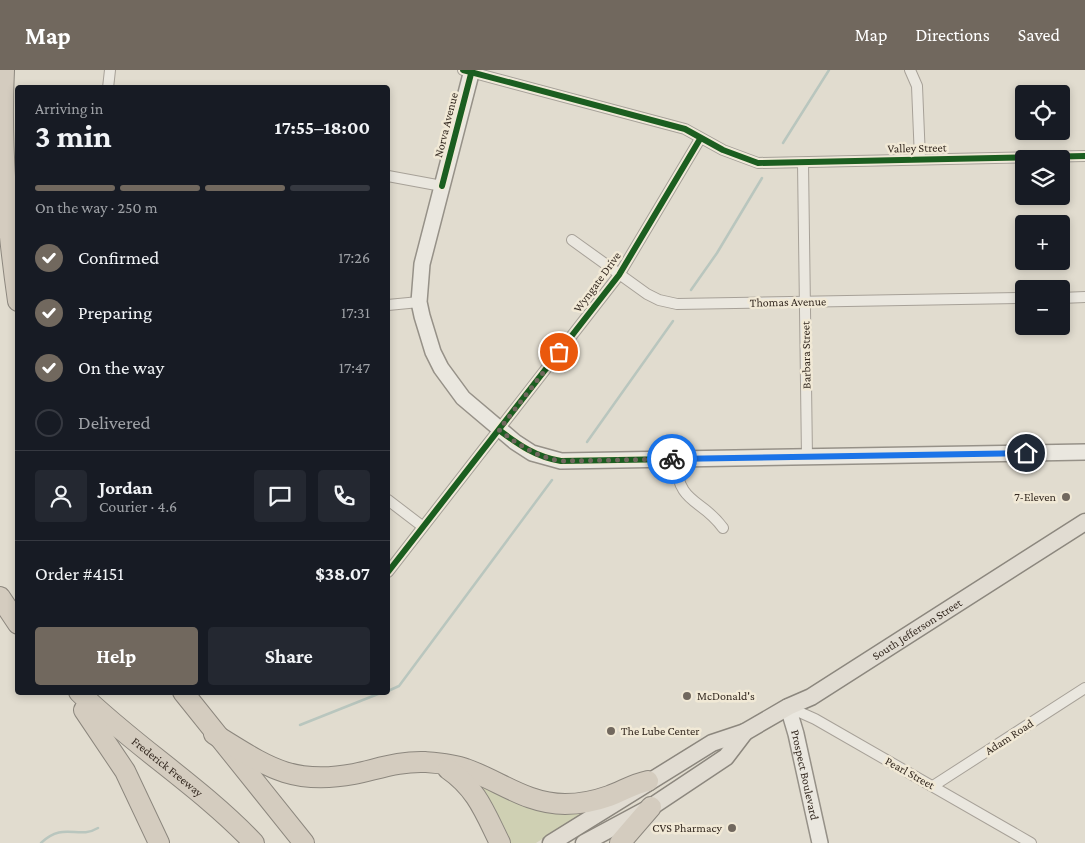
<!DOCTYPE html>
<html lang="en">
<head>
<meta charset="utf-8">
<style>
	:root { --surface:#171b24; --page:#242831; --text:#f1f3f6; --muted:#9ea1a6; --line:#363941; --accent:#71685e }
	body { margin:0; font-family:"Crimson Pro",serif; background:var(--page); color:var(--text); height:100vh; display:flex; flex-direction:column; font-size:19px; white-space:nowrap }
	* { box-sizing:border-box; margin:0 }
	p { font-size:16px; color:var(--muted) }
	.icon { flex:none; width:28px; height:28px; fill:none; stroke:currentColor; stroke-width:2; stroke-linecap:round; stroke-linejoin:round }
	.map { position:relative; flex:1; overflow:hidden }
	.side { position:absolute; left:15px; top:15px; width:375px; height:610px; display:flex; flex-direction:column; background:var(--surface); border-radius:5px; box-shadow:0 2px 8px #0003 }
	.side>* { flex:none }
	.buttons { position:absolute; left:1015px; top:15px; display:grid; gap:10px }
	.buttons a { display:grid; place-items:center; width:55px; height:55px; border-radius:5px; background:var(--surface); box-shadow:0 2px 8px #0003; font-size:25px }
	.pin { position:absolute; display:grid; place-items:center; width:42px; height:42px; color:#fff; margin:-21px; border:2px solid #fff; border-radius:50%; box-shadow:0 1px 5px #0007 }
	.courier { position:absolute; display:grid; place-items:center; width:50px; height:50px; margin:-25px; border:4px solid #1a73e8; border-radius:50%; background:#fff; color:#222; box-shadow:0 1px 6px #0007 }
	.headline em { font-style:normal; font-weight:700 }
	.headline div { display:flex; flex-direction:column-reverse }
	.headline { display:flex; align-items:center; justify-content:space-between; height:85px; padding:0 20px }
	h1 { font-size:32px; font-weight:700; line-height:38px }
	.bar { display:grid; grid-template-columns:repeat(4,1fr); gap:8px 5px; align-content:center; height:60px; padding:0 20px }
	.bar i { height:6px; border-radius:4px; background:var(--line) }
	.bar .on { background:var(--accent) }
	.bar p { grid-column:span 4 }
	.line { display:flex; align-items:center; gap:12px; padding:0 20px; border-top:1px solid var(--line) }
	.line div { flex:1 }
	.round { display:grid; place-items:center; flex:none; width:52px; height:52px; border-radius:5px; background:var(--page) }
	ol { padding:0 20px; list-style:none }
	li { display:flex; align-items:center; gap:15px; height:55px }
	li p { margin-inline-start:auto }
	li .icon { padding:5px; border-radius:50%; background:var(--accent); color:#fff; stroke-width:4 }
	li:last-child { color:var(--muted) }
	li i { width:28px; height:28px; border:2px solid var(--line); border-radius:50% }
	.cta { display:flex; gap:10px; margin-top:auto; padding:10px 20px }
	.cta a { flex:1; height:58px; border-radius:5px; background:var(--accent); color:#fff; font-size:20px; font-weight:700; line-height:58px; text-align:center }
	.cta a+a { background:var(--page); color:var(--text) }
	header { display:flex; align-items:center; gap:30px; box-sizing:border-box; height:70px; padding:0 25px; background:var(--accent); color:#fff }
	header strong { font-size:24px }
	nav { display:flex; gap:28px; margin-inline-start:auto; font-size:18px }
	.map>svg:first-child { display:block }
	.green { fill:#cfd0b3 }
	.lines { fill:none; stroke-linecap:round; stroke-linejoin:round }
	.stream { stroke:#b9c6be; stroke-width:2.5 }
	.street-casing { stroke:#a7a198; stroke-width:12 }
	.secondary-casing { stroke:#969188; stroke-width:18 }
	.primary-casing { stroke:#8c877e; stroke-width:19 }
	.highway-casing { stroke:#8c877e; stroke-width:22 }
	.street { stroke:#eae7df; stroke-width:10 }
	.secondary { stroke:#eae7df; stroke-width:15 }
	.primary { stroke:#e1dcd2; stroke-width:16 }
	.highway { stroke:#d4ccbf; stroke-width:20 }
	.cycleway-casing { stroke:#f1e9d6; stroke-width:9 }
	.cycleway { stroke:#1b5e20; stroke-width:6 }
	.done { stroke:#71685e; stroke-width:5; stroke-dasharray:0 9 }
	.route { stroke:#1a73e8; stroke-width:6 }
	.poi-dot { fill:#71685e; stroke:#f1e9d6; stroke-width:2 }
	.labels { text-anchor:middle; stroke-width:5; stroke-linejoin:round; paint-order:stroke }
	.street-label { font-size:12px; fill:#352a21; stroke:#f1e9d6 }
	.poi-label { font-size:12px; fill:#352a21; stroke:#f1e9d6; text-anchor:end }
</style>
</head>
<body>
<header>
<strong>Map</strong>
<nav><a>Map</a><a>Directions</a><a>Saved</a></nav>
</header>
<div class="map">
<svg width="1085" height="773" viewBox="0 0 1085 773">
	<rect width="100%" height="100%" fill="#e1dccf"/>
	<path class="green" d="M466 703 598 734 536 773H507Z"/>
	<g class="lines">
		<g class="stream">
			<path d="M783 73 829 0"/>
			<path d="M691 220 717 183 762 108"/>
			<path d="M587 372 673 251"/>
			<path d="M388 621 399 616 552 410"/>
			<path d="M300 655 383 622"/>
			<path d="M41 773C64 751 78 770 98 758"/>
		</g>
		<defs>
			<g id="street">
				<path d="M463 0 685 59 723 80 758 93 1085 86"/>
				<path d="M910 0 917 16 920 89"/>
				<path d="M108 18 110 0"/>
				<path d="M803 93 807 387"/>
				<path d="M388 106 442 116"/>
				<path d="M572 170 647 224 659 230 677 234 1024 228"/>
				<path d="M1061 228 1085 227"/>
				<path d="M388 235 419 232"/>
				<path d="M675 389C679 437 701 427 723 458"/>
				<path d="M388 430 422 456"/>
				<path d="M388 502 619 205 700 69"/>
				<path d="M788 637 815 649 1031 773"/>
				<path d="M933 716 1085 618"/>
			</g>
			<g id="secondary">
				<path d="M472 0 422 194 419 232 422 246 433 282 441 298 463 328 515 372 532 383 561 391 1085 382"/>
				<path id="s1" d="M788 637 796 664 820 773"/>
			</g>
			<g id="primary">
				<path id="s2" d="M551 773 712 673 745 662 788 637 811 627 1085 452"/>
				<path d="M584 773 651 737 726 687 745 662"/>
			</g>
			<g id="highway">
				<path d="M4 0C0 78 7 154 18 231"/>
				<path d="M0 527 18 554"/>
				<path id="s3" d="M79 622C134 676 201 717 254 773"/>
				<path d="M183 622 304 773"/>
				<path d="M84 640 125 701 159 773"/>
				<path d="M214 664C265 695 290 716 354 704 378 699 400 691 425 692 438 693 453 694 466 699 500 711 527 734 565 734 580 734 595 731 609 726 623 721 633 714 648 711"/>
				<path d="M448 699C477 719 485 743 500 773"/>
				<path d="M620 773 651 737"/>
			</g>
		</defs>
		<use href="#street" class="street-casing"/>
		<use href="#secondary" class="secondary-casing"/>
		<use href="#primary" class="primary-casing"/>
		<use href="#highway" class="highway-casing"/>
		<use href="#street" class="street"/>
		<use href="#secondary" class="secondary"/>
		<use href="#primary" class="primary"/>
		<use href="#highway" class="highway"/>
		<defs>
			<g id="cycleway">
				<path d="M463 0 685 59 723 80 758 93 1085 86"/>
				<path d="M442 116 472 0"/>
				<path d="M499 360C519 375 536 387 561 391L675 389"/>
				<path d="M388 502 619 205 700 69"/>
			</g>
		</defs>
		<use href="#cycleway" class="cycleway-casing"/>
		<use href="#cycleway" class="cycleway"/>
	</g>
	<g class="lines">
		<path class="done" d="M559 282 499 360C519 375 536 387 561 391L672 389"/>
		<path class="route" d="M672 389 1026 383"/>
	</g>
	<g class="poi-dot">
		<circle cx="1066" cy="427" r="5"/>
		<circle cx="687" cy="626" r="5"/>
		<circle cx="611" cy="661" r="5"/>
		<circle cx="732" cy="758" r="5"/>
	</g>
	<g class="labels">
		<g class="street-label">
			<text transform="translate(446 55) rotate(-76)" y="4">Norva Avenue</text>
			<text transform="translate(917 78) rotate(-1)" y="4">Valley Street</text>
			<text transform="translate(597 212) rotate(-54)" y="4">Wyngate Drive</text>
			<text transform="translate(788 232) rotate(-1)" y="4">Thomas Avenue</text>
			<text transform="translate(806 285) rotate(-91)" y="4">Barbara Street</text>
			<text dy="4" stroke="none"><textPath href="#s2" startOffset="425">South Jefferson Street</textPath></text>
			<text transform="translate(1009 667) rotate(-33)" y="4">Adam Road</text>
			<text dy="4" stroke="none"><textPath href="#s3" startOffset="116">Frederick Freeway</textPath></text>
			<text transform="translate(910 703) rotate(29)" y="4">Pearl Street</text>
			<text dy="4" stroke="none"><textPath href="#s1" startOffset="70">Prospect Boulevard</textPath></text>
		</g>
		<g class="poi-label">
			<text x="1056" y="431">7-Eleven</text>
			<text x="697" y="630" text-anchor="start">McDonald's</text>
			<text x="621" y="665" text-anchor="start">The Lube Center</text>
			<text x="722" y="762">CVS Pharmacy</text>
		</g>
	</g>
</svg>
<div class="buttons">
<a><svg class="icon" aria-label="locate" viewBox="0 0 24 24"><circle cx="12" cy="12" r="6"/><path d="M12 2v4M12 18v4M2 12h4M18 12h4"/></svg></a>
<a><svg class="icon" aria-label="layers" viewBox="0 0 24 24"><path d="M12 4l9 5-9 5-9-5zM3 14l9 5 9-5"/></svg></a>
<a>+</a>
<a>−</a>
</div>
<div class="pin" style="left:559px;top:282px;background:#ea580c"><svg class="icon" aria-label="bag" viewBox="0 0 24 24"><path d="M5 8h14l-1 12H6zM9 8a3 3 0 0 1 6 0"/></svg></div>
<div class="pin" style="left:1026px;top:383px;background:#1f2937"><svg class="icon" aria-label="home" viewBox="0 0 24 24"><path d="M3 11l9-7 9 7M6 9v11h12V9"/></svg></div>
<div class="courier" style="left:672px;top:389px"><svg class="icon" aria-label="bike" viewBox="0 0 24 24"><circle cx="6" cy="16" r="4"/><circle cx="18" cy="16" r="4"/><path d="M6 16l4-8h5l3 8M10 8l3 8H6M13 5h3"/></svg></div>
<section class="side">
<div class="headline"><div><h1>3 min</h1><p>Arriving in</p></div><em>17:55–18:00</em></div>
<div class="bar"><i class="on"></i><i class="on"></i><i class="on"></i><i></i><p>On the way · 250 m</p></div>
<ol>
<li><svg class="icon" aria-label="check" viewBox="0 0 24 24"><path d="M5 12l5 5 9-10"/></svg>Confirmed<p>17:26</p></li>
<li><svg class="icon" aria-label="check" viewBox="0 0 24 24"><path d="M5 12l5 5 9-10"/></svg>Preparing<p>17:31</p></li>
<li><svg class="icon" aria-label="check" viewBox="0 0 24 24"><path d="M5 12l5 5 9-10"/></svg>On the way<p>17:47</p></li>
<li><i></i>Delivered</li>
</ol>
<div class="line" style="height:90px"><a class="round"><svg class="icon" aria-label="person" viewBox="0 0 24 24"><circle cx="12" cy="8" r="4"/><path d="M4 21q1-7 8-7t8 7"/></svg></a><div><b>Jordan</b><p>Courier · 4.6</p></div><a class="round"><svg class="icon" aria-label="chat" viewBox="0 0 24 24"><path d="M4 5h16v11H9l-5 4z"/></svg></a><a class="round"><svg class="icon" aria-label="phone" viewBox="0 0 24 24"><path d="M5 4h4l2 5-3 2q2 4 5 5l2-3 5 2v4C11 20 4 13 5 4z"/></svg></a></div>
<div class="line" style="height:65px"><div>Order #4151</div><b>$38.07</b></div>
<div class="cta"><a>Help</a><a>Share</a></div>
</section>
</div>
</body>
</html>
